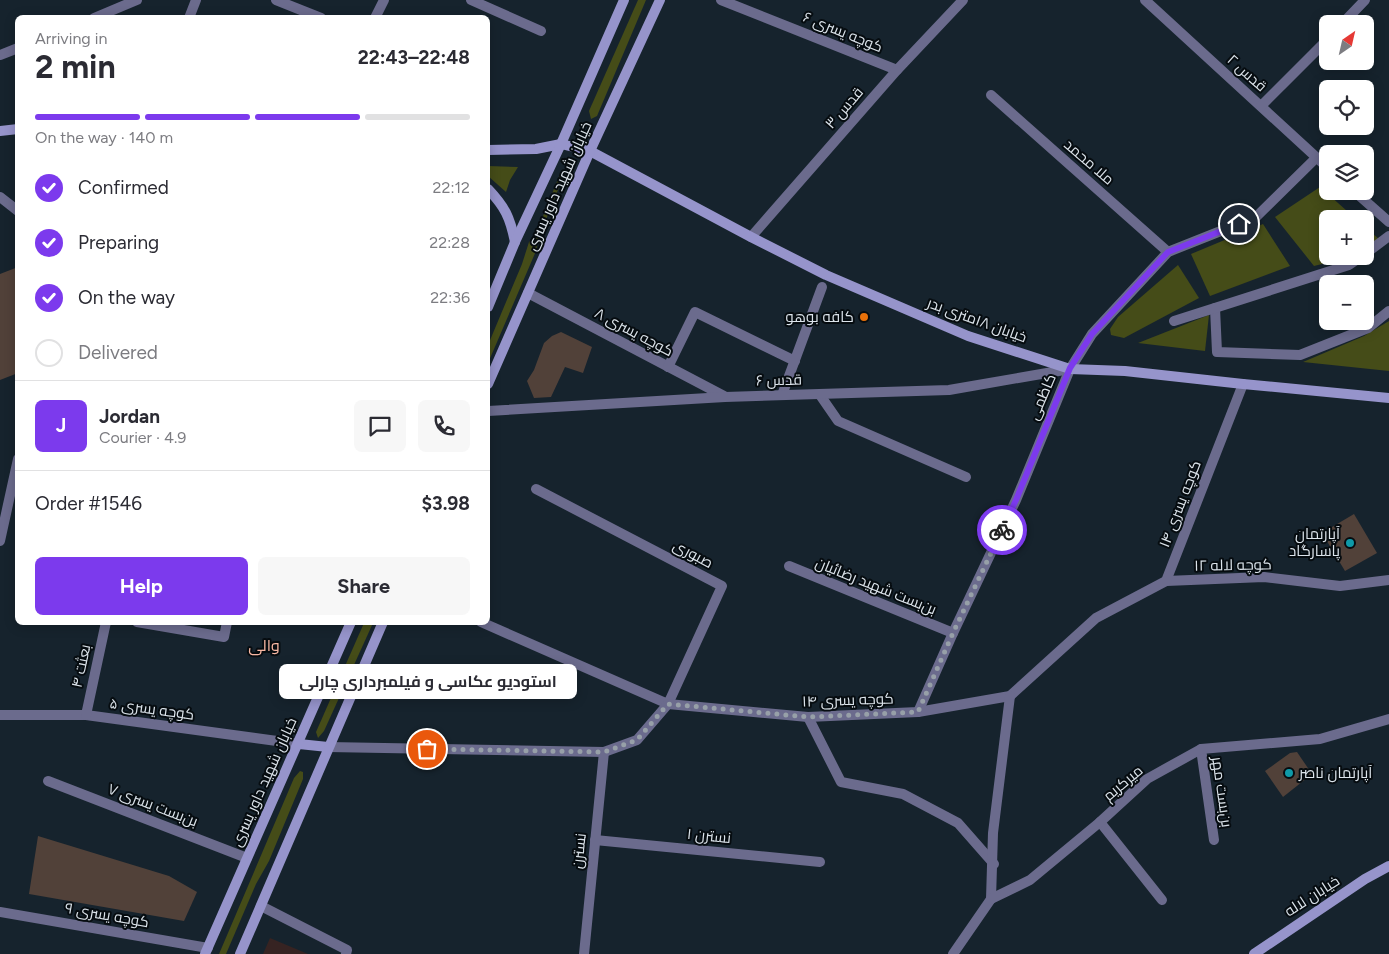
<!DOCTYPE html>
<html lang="en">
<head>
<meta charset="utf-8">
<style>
	:root { --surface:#fff; --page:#f7f7f7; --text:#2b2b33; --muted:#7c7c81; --line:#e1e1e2; --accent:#7c3aed }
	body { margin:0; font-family:Figtree,Cairo,sans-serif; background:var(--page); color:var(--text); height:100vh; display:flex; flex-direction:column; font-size:19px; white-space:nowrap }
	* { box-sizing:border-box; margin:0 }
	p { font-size:16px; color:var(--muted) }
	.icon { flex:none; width:28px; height:28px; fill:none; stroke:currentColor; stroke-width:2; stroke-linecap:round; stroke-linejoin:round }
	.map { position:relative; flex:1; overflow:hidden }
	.sheet { position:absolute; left:15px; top:15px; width:475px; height:610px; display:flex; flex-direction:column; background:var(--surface); border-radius:8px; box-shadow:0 2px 12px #0003 }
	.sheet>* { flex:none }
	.needle { width:32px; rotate:34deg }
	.tools { position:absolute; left:1319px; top:15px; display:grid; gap:10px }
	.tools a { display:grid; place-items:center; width:55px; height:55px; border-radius:8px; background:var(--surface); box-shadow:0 2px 12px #0003; font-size:25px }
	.pin { position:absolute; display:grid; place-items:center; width:42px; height:42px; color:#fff; margin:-21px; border:2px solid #fff; border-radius:50%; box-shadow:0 1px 5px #0007 }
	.courier { position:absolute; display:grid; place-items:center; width:50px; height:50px; margin:-25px; border:4px solid #7c3aed; border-radius:50%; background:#fff; color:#222; box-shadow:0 1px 6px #0007 }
	.bubble { position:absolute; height:35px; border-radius:8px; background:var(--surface); box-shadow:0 2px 12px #0003; font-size:16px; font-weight:700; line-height:35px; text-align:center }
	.headline em { font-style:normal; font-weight:700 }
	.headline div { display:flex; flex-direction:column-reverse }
	.headline { display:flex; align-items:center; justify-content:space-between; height:85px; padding:0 20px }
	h1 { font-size:32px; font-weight:700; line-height:38px }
	.bar { display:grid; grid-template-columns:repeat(4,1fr); gap:8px 5px; align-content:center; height:60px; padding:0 20px }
	.bar i { height:6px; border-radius:4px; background:var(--line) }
	.bar .current { background:var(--accent) }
	.bar p { grid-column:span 4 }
	.line { display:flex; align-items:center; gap:12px; padding:0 20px; border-top:1px solid var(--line) }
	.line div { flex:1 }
	.round { display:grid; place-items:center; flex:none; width:52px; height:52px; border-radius:8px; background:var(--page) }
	ol { padding:0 20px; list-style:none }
	li { display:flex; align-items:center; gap:15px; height:55px }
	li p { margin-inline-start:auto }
	li .icon { padding:5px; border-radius:50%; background:var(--accent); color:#fff; stroke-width:4 }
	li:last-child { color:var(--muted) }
	li i { width:28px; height:28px; border:2px solid var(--line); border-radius:50% }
	.button { display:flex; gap:10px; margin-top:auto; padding:10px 20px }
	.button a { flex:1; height:58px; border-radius:8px; background:var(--accent); color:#fff; font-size:20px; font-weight:700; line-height:58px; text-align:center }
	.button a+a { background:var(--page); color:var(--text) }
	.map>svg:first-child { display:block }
	.education { fill:#362322 }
	.green { fill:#454c18 }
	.building { fill:#514139 }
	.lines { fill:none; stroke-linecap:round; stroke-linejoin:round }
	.street { stroke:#6b6b8d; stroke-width:10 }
	.secondary { stroke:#9694cb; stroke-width:10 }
	.done { stroke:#97a0a8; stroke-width:5; stroke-dasharray:0 9 }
	.route { stroke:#7c3aed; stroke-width:6 }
	.food-dot { fill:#e8710a; stroke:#060c10; stroke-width:2 }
	.culture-dot { fill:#0f9aa8; stroke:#060c10; stroke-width:2 }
	.labels { text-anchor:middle; stroke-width:4; stroke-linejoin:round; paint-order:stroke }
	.street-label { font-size:15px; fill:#dce4eb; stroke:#060c10 }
	.poi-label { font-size:15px; fill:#dce4eb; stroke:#060c10; text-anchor:end }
	.neighbourhood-label { font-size:16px; fill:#f7b7a3; stroke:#060c10 }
</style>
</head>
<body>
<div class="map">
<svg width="1389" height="954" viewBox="0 0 1389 954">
	<rect width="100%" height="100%" fill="#16232d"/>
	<path class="education" d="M270 938 308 954H263Z"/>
	<g class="green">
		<path d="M638 0H646L597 116 591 119 589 111Z"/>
		<path d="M488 166 518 167 510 180 506 192 488 176Z"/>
		<path d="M560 174 564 175 539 237 536 251 488 363V345L522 264 529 242 535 236Z"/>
		<path d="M1320 187 1356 219H1328V256H1354L1314 266 1275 217Z"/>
		<path d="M1263 224 1290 266 1210 296 1191 254Z"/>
		<path d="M1365 227 1379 239 1365 249Z"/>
		<path d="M1178 265 1199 298 1124 338 1111 335 1110 329 1118 317Z"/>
		<path d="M1209 315 1205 351 1138 343Z"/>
		<path d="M1389 321V371L1303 362 1364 336Z"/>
		<path d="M364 623H373L324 731 318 738 316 732Z"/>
		<path d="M300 771 303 772V779L269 861 256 884 226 954H219L294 778Z"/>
	</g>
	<g class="building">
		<path d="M18 267V373L0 380V274Z"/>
		<path d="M561 332 592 347 583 373 565 367 551 397 534 398 527 381 534 370 544 343 552 336Z"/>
		<path d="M1354 514 1377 553 1345 571 1322 533Z"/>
		<path d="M1297 752 1312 774 1283 797 1265 771 1290 753Z"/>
		<path d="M38 836 169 876 197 892 184 921 29 894Z"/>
	</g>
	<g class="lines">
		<g class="street">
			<path d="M276 0 321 18"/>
			<path d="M471 0 541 31"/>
			<path d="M721 0 897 70"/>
			<path d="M1145 0 1328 168"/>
			<path d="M94 18 137 0"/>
			<path d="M189 18 196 0"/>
			<path d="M375 18 384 0"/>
			<path d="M1342 24 1365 0"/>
			<path d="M0 55 18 48"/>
			<path d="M991 95 1168 252"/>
			<path d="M1261 106 1328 39"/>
			<path d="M1354 191 1389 222"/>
			<path d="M0 197 18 211"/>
			<path d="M751 237 897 70 963 0"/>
			<path d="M1365 254 1389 236"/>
			<path d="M528 293 724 396"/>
			<path d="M1215 308 1217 352 1300 355 1368 328 1389 311"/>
			<path d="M1174 321 1349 265 1362 256"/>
			<path d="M668 367 695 312 795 361"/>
			<path d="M782 395 822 287"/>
			<path d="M820 395 838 421 966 477"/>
			<path d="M488 411 725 397 949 390 1070 369"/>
			<path d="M0 541 18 459"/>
			<path d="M789 566 953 633"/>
			<path d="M1166 581 1264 577 1340 586 1389 580"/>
			<path d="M137 622 224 637 227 622"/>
			<path d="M481 622 668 704 722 586 536 489"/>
			<path d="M918 712 953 633 1016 500 1070 369 1092 334 1168 252 1256 217 1316 158"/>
			<path d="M0 715H86L299 744"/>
			<path d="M86 715 106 622"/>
			<path d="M808 717 841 782 903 794 958 823 994 864"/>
			<path d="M328 747 604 752 637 740 668 704 808 717 918 712 1010 696 1096 618 1166 581 1243 384"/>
			<path d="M1201 749 1214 840"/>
			<path d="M48 781 247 858"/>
			<path d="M1100 822 1162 900"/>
			<path d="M595 840 820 862"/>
			<path d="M991 899 993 833 1010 696"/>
			<path d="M261 906 347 950 346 954"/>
			<path d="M0 912 208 948"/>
			<path d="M584 954 604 752"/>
			<path d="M953 954 991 899 1030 880 1100 822 1147 779 1201 749 1320 739 1389 719"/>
		</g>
		<g class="secondary">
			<path d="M0 131 18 129"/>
			<path d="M488 150 536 149 561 144 590 151 751 237 826 275 968 336 1070 369 1125 371 1243 384 1389 398"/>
			<path d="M488 189C505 207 510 217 515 242"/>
			<path d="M488 307 515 242 561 144 624 0"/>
			<path d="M488 384 590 151 660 0"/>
			<path d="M299 744 328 747"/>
			<path d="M205 954 351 622"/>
			<path d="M240 954 383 622"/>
			<path d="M1254 954 1365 879 1389 866"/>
		</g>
	</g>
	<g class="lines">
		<path class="done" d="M427 749 604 752 637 740 668 704 808 717 918 712 953 633 1002 530"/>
		<path class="route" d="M1002 530 1016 500 1070 368 1092 334 1168 252 1239 224"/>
	</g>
	<circle class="food-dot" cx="864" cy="317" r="5"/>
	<g class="culture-dot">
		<circle cx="1350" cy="543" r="5"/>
		<circle cx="1289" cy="773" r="5"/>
	</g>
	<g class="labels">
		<g class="street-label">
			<text transform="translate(843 32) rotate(22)" y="5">کوچه یسری ۶</text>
			<text transform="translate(1247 73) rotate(42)" y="5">قدس ۲</text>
			<text transform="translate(844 108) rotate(-49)" y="5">قدس ۳</text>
			<text transform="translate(1089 162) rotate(41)" y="5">ملا محمد</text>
			<text transform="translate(559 186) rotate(-66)" y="5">خیابان شهید داور یسری</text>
			<text transform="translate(977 320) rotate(20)" y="5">خیابان ۱۸متری بدر</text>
			<text transform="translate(634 332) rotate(28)" y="5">کوچه یسری ۸</text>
			<text transform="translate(779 380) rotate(-1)" y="5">قدس ۶</text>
			<text transform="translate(1042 397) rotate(-67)" y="5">کاظمی</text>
			<text transform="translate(1180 504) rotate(-69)" y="5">کوچه یسری ۱۴</text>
			<text transform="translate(693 554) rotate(28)" y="5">صبوری</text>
			<text transform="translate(1233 565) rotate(-1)" y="5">کوچه لاله ۱۲</text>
			<text transform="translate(876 586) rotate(22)" y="5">بن‌بست شهید رضائیان</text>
			<text transform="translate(81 666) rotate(-78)" y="5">بعثت ۴</text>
			<text transform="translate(848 700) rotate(-2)" y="5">کوچه یسری ۱۴</text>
			<text transform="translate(152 709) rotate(8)" y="5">کوچه یسری ۵</text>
			<text transform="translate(264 782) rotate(-66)" y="5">خیابان شهید داور یسری</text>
			<text transform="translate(1123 783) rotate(-40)" y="5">میرکریم</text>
			<text transform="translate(1222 792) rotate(82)" y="5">بن‌بست مهر</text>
			<text transform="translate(153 805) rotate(21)" y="5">بن‌بست یسری ۷</text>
			<text transform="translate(709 836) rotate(6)" y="5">نسترن ۱</text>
			<text transform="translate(579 851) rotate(-84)" y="5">نسترن</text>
			<text transform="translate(1312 896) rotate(-33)" y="5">خیابان لاله</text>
			<text transform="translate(107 915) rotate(10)" y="5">کوچه یسری ۹</text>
		</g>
		<g class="poi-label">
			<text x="854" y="322">کافه بوهو</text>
			<text x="1340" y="539">آپارتمان<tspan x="1340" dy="17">پاسارگاد</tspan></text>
			<text x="1299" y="778" text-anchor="start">آپارتمان ناصر</text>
		</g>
		<g class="neighbourhood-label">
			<text x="264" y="651">والی</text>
		</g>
	</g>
</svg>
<div class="tools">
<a><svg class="needle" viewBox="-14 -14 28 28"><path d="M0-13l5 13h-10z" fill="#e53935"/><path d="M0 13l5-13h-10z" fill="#7c7c81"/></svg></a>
<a><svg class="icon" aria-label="locate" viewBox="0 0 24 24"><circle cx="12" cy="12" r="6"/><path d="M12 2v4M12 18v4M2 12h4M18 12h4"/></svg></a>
<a><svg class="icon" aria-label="layers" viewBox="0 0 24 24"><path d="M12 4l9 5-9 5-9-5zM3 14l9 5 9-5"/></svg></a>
<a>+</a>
<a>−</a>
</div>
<div class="pin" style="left:427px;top:749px;background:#ea580c"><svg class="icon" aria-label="bag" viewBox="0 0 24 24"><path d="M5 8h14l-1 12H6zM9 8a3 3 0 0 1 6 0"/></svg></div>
<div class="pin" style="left:1239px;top:224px;background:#1f2937"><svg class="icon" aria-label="home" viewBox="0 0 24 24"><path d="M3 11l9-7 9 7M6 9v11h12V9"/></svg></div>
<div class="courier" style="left:1002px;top:530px"><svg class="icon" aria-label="bike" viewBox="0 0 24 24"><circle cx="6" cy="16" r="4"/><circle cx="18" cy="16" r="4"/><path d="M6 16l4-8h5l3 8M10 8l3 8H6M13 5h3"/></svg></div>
<div class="bubble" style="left:279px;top:664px;width:298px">استودیو عکاسی و فیلمبرداری چارلی</div>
<section class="sheet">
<div class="headline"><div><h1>2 min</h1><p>Arriving in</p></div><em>22:43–22:48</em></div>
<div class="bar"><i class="current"></i><i class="current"></i><i class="current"></i><i></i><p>On the way · 140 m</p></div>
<ol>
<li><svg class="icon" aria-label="check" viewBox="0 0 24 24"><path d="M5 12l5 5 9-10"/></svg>Confirmed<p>22:12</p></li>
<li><svg class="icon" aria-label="check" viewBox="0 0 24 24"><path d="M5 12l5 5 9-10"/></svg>Preparing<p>22:28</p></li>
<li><svg class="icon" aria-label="check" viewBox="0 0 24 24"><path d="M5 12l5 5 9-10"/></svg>On the way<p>22:36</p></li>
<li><i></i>Delivered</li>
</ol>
<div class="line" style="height:90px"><b class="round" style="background:var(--accent);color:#fff">J</b><div><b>Jordan</b><p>Courier · 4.9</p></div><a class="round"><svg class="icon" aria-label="chat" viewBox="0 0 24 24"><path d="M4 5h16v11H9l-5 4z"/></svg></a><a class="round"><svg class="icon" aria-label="phone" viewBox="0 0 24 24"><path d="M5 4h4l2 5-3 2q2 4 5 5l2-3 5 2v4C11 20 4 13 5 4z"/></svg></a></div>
<div class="line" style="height:65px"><div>Order #1546</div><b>$3.98</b></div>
<div class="button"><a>Help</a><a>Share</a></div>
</section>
</div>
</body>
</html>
